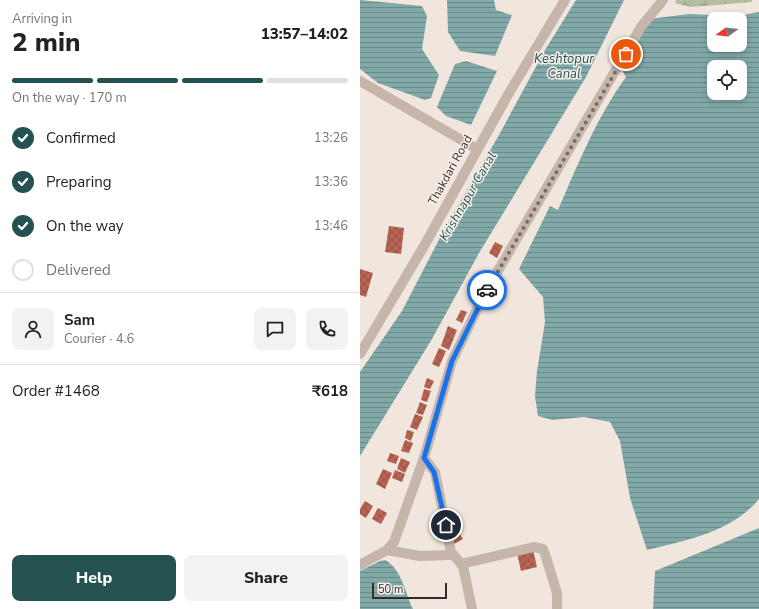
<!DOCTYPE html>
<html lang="en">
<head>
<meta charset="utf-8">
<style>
	:root { --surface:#fff; --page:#f2f2f2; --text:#222; --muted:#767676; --line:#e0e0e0; --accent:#245251 }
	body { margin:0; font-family:"Nunito Sans",sans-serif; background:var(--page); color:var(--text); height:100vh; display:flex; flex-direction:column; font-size:15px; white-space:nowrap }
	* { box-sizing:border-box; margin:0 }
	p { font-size:13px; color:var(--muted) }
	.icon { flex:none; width:22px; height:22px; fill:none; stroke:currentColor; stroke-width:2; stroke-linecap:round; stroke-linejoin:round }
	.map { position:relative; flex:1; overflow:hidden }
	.sheet { display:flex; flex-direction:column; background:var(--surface); width:360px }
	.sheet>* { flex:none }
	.needle { width:26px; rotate:255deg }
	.fabs { position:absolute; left:347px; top:12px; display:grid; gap:8px }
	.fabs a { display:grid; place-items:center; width:40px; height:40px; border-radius:8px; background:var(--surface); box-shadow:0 2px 6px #0003; font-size:20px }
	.scale { position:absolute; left:12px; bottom:10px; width:75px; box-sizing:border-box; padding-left:4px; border:2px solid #352c29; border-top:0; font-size:11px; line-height:14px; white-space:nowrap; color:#352c29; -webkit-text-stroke:3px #f8f0ea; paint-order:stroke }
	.pin { position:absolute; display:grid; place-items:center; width:34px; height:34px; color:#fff; margin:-17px; border:2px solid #fff; border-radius:50%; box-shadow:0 1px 4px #0007 }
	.courier { position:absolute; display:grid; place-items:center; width:40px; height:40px; margin:-20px; border:3px solid #1a73e8; border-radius:50%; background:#fff; color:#222; box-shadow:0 1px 5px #0007 }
	.headline em { font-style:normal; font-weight:800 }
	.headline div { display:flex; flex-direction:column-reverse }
	.headline { display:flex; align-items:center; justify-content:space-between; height:68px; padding:0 12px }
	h1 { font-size:26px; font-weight:800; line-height:30px }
	.bar { display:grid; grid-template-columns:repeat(4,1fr); gap:6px 4px; align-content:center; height:48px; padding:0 12px }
	.bar i { height:5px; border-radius:3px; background:var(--line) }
	.bar .current { background:var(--accent) }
	.bar p { grid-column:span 4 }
	.line { display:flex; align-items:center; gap:10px; padding:0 12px; border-top:1px solid var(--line) }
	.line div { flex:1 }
	.round { display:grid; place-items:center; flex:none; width:42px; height:42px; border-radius:8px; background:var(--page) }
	ol { padding:0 12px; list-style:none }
	li { display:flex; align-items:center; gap:12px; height:44px }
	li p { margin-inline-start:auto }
	li .icon { padding:4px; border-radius:50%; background:var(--accent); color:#fff; stroke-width:4 }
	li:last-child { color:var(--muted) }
	li i { width:22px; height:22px; border:2px solid var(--line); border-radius:50% }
	.action { display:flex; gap:8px; margin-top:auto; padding:8px 12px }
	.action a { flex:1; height:46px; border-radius:8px; background:var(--accent); color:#fff; font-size:16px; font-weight:800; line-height:46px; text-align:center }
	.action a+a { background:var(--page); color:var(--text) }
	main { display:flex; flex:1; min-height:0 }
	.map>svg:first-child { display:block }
	.wetland { fill:url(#wetland-marsh) }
	.water { fill:url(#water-rules); fill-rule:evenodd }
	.building { fill:url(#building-cross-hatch) }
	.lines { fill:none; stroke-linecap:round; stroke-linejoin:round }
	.minor { stroke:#c6b5ab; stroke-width:10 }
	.done { stroke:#766d68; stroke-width:4; stroke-dasharray:0 7.2 }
	.route { stroke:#1a73e8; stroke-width:5 }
	.labels { text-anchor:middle; stroke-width:3; stroke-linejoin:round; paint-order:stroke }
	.street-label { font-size:12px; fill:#352c29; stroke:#f8f0ea }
	.water-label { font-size:13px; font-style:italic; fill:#245251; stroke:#f8f0ea }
</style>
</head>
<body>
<main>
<section class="sheet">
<div class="headline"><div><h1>2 min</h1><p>Arriving in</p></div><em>13:57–14:02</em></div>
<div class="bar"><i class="current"></i><i class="current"></i><i class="current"></i><i></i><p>On the way · 170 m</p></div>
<ol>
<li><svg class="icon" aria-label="check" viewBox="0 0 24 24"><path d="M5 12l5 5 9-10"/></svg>Confirmed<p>13:26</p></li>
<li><svg class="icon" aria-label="check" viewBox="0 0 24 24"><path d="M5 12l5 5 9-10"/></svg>Preparing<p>13:36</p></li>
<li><svg class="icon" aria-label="check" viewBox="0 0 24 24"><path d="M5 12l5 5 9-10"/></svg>On the way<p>13:46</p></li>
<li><i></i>Delivered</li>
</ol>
<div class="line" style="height:72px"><a class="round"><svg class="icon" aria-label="person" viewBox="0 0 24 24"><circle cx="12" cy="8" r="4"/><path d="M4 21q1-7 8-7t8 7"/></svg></a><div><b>Sam</b><p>Courier · 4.6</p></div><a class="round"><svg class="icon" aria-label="chat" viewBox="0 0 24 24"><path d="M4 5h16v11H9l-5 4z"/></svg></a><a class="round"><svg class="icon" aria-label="phone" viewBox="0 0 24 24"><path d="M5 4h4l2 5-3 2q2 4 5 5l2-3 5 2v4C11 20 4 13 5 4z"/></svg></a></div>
<div class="line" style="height:52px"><div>Order #1468</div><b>₹618</b></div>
<div class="action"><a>Help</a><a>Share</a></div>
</section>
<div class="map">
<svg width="399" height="609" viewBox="0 0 399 609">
	<defs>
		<pattern id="wetland-marsh" width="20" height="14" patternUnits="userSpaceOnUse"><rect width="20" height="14" fill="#b5bd9f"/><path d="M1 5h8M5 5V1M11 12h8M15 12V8" fill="none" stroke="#949a82"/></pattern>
		<pattern id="water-rules" width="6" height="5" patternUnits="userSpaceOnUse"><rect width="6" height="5" fill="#80a9a8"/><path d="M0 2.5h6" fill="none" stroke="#6a8a89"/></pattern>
		<pattern id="building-cross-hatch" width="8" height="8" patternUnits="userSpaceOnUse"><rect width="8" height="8" fill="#b86453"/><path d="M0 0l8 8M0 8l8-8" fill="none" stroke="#965345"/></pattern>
	</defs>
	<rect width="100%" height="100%" fill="#f0e6de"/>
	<path class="wetland" d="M316 0H392V2L331 7 315 3Z"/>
	<g class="water">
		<path d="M0 0 62 6 67 16 62 49 79 75 71 98 65 100 18 83 0 69Z"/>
		<path d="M87 0H134L136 10 152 15 135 56 100 51 88 32Z"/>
		<path d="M216 0H264L226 77 119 253 72 339 0 456V372L42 311 84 230 139 135 185 50Z"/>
		<path d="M399 12V499C372 532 327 540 287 550L270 498 260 441 250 422 224 417 192 420 178 416 175 396 177 371 185 322 183 297 159 269 190 206 198 210C218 164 237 117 266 77L262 70 289 19 329 14 377 16ZM354 19H380V45H354ZM354 67H380V93H354Z"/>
		<path d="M106 61 137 71 111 125 86 116 77 107 95 64Z"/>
		<path d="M399 528V609H293L295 571Z"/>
		<path d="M25 560C42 569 45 593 53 609H0V571L20 561Z"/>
	</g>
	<g class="building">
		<path d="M29 226 44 228 41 254 25 252Z"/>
		<path d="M135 242 143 246 137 258 129 253Z"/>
		<path d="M0 269 13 273 6 297 0 295Z"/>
		<path d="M120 274 124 275 122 281 118 279Z"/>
		<path d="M115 281 121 283 118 290 112 288Z"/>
		<path d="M112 289 117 292 114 299 108 297Z"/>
		<path d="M101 310 107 312 102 323 96 320Z"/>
		<path d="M88 326 97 330 89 350 81 346Z"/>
		<path d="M79 348 86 351 79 367 72 364Z"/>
		<path d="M67 378 74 381 70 389 64 387Z"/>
		<path d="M64 389 71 391 67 402 61 400Z"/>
		<path d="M60 402 67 405 63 415 56 413Z"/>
		<path d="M55 414 63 417 57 430 50 427Z"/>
		<path d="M47 430 54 432 51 441 45 438Z"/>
		<path d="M45 440 53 443 49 453 41 451Z"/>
		<path d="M30 453 39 456 36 464 27 461Z"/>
		<path d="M41 458 50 462 45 473 37 469Z"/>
		<path d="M23 469 32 473 25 489 16 484Z"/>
		<path d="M35 470 45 474 42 482 32 478Z"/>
		<path d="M5 501 13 506 6 518 0 514V509Z"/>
		<path d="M18 508 27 513 21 524 12 519Z"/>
		<path d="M97 530 103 539 94 544 89 536Z"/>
		<path d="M173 550 177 567 161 571 157 553Z"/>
	</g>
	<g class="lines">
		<g class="minor">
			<path d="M0 81 117 149"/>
			<path d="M0 354 64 246 149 93 205 0"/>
			<path d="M64 458 75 472 91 552 103 566 112 609"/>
			<path d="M27 550 60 556 93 555"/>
			<path d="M101 564 174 547 183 549 185 554 197 593V609"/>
			<path d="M0 565 27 550 34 542 64 458 92 361 126 291 281 27 303 0"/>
		</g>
	</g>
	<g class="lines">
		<path class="done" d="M127 290 266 54"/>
		<path class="route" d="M86 525 74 472 64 458 92 361 127 290"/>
	</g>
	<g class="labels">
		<g class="street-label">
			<text transform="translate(90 170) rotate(-61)" y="4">Thakdari Road</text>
		</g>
		<g class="water-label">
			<text x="204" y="63">Keshtopur<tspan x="204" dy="15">Canal</tspan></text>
			<text transform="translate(107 196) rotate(-60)" y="5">Krishnapur Canal</text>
		</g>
	</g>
</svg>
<div class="fabs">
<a><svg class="needle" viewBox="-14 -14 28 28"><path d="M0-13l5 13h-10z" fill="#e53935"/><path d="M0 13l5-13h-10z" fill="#767676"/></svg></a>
<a><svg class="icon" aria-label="locate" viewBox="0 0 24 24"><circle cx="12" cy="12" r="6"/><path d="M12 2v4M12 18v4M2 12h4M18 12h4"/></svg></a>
</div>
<div class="scale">50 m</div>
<div class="pin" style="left:266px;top:54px;background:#ea580c"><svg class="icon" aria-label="bag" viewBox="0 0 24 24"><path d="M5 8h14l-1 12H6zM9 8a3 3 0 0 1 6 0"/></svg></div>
<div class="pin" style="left:86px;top:525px;background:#1f2937"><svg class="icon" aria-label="home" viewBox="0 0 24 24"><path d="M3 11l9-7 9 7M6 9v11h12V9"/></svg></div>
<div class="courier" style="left:127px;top:290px"><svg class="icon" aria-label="car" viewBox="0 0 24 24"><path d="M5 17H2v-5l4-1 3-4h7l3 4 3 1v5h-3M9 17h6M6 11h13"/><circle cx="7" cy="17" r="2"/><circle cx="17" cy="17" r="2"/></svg></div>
</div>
</main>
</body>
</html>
